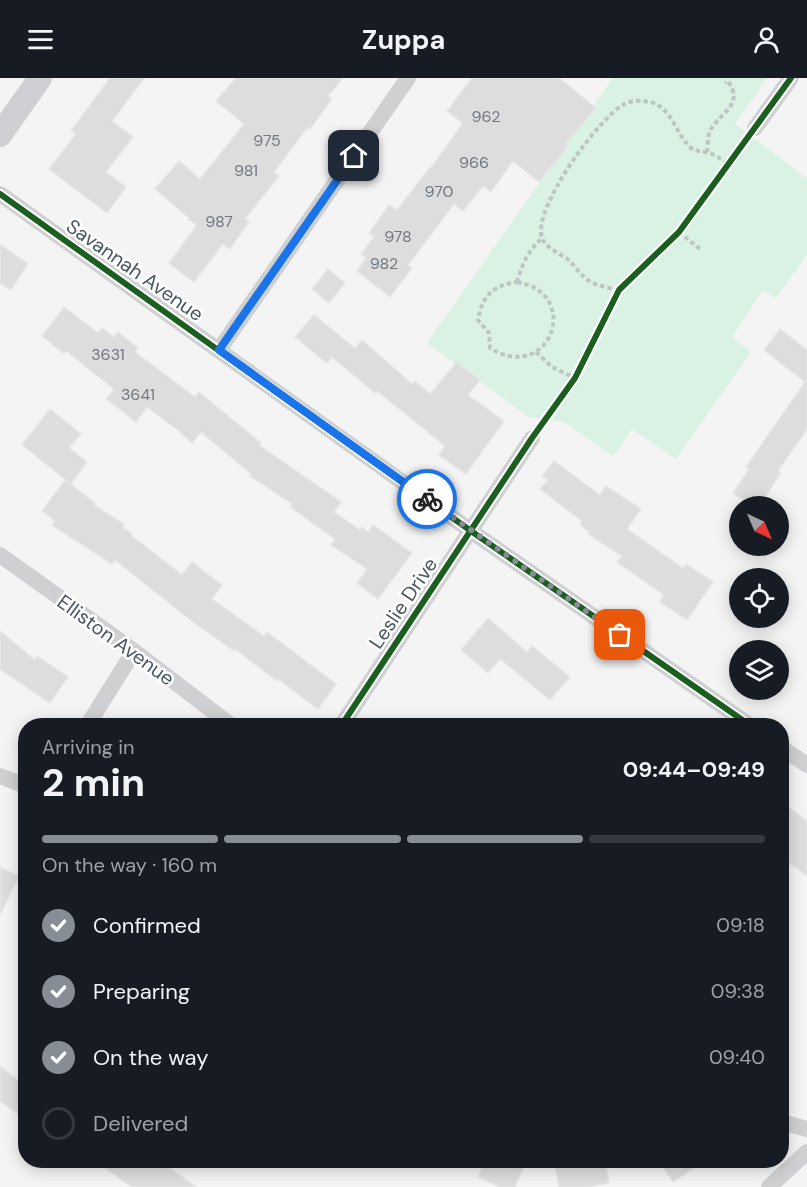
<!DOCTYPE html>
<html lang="en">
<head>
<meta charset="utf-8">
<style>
	:root { --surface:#171b24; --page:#20242c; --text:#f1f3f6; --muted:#9ea1a6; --line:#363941; --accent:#868d94 }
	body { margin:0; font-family:"DM Sans",sans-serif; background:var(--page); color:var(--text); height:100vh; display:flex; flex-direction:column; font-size:22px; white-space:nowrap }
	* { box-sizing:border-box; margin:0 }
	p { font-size:20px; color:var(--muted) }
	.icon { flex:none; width:33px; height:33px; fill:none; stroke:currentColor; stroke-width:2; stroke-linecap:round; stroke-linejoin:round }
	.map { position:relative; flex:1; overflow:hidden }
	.panel { position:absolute; left:18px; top:640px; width:771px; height:450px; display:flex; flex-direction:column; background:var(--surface); border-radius:24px; box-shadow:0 3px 15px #0003 }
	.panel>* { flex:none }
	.needle { width:39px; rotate:136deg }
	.buttons { position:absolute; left:729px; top:418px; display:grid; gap:12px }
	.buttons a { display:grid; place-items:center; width:60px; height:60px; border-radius:50%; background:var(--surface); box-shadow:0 3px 15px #0003; font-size:30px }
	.pin { position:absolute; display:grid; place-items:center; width:51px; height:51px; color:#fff; margin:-26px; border-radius:12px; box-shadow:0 3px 9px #0006 }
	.courier { position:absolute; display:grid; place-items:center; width:60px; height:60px; margin:-30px; border:4px solid #1a73e8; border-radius:50%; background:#fff; color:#222; box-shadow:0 2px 8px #0007 }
	.summary em { font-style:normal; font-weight:700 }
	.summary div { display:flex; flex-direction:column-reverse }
	.summary { display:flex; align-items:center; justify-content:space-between; height:102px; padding:0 24px }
	h1 { font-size:39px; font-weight:700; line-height:45px }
	.bar { display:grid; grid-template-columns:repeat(4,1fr); gap:9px 6px; align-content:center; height:72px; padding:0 24px }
	.bar i { height:8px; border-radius:4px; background:var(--line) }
	.bar .active { background:var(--accent) }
	.bar p { grid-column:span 4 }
	ol { padding:0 24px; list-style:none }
	li { display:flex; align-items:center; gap:18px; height:66px }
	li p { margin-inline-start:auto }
	li .icon { padding:6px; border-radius:50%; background:var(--accent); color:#fff; stroke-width:4 }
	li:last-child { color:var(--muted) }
	li i { width:33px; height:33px; border:3px solid var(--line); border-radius:50% }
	header { display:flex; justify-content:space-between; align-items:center; height:78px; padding:0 24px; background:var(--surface); font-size:27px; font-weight:700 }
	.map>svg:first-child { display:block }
	.green { fill:#d9f2e3 }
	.building { fill:#ddddde; stroke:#e5e6e7; stroke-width:1.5 }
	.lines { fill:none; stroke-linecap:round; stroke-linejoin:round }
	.path { stroke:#bcc7c4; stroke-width:4; stroke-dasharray:4.5 3; stroke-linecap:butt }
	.street { stroke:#ced0d2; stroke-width:16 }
	.secondary { stroke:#ced0d4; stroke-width:24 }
	.cycleway-casing { stroke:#fff; stroke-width:10 }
	.cycleway { stroke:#1b5e20; stroke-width:6 }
	.done { stroke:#868d94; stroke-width:6; stroke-dasharray:0 10.8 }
	.route { stroke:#1a73e8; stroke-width:8 }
	.labels { text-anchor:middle; stroke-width:5; stroke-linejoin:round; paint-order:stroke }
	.number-label { font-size:16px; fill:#707881 }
	.street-label { font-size:20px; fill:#4a5661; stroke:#fff }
</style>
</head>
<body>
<header><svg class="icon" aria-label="menu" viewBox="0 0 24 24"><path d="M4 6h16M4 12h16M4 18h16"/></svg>Zuppa<svg class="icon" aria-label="person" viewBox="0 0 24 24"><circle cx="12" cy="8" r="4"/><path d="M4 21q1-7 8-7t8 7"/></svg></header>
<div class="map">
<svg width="807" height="1109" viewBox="0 0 807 1109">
	<rect width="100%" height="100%" fill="#f4f4f4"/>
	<path class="green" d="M613 0H767L735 46 807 100V176L776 220 763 212 732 259 751 274 676 381 632 351 613 378 564 344 529 339 427 265Z"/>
	<g class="building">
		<path d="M110 0H144L112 43 133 59 106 94 126 109 107 135 49 91 76 56 71 53Z"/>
		<path d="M236 0H343L328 18 332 21 310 51 307 50 274 94 279 98 245 141 249 144 230 171 223 166 194 204 169 185 197 147 188 141 189 140 155 111 179 83 200 101 244 46 216 23Z"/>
		<path d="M472 0H559L596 30 566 66 568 68 539 104 513 83 491 114 483 108 463 133 454 126 408 187 412 190 390 219 357 193 366 180 361 176 374 159 369 155 389 127 397 132 431 88 432 89 463 45 447 33Z"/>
		<path d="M0 166 28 186 11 212 0 205Z"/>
		<path d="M328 191 345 205 329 225 312 211Z"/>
		<path d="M64 229 98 255 102 250 114 259 118 254 138 270 135 274 195 319 199 314 261 365 259 367 341 424 334 434 360 452 362 449 368 454 373 447 412 475 378 521 357 505 367 491 331 467 335 461 290 429 292 426 250 398 251 396 201 354 192 365 175 350 147 329 136 344 106 321 114 311 66 273 64 276 42 258Z"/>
		<path d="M314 237 355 270 362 262 412 306 415 303 430 316 457 284 480 302 468 317 504 343 466 396 439 377 445 368 377 313 375 315 332 279 327 285 295 259Z"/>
		<path d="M780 251 807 272V351L778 393 781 395 758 429H754L733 415 749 391 746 389 805 304 764 272Z"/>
		<path d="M50 331 81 356 69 370 87 384 71 406 22 367Z"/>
		<path d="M554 383 600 417 606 408 641 431 627 451 683 490 686 486 713 504 687 542 660 524 664 517 617 484 622 478 588 456 590 454 580 447 582 443 540 411 548 402 542 398Z"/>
		<path d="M65 402 95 425 94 427 124 446 122 449 132 455 131 457 182 497 192 484 222 507 212 521 264 558 267 554 336 606 318 631 278 601 277 603 235 571 234 573 193 544 115 482 112 486 70 459 52 447 55 443 42 433Z"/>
		<path d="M488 540 527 574 532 568 570 599 550 622 500 581 488 595 461 572Z"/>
		<path d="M0 553 35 582 37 578 68 599 50 625 0 591Z"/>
		<path d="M782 724 807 743V798L782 780Z"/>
		<path d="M0 789 19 798 0 837Z"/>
		<path d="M0 988 26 1009V1041L0 1023Z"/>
		<path d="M95 1083H160L196 1109H132Z"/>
		<path d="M485 1083H526L515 1109H500L478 1099Z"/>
		<path d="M554 1083H585V1086L605 1083 609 1105 588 1109H559Z"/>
		<path d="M659 1083H704L673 1104Z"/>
	</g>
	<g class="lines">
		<g class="path">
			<path d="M707 74C708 67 707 57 711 51 722 33 744 27 728 3L725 5"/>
			<path d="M679 154 700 171"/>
			<path d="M517 204C584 216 549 307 490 270L489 255 478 242C482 218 493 207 517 204Z"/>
			<path d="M517 204C521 189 529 170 542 161"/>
			<path d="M619 212C606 209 592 208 582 197 578 193 574 188 570 183 562 176 546 171 542 160 532 131 598 41 623 27 630 22 641 22 649 24 671 27 676 57 691 70 697 74 702 73 709 75 716 77 722 82 729 86"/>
			<path d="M536 274 552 289 575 300"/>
		</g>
		<g class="street">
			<path d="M755 50 791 0"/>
			<path d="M0 116 471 453 751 648"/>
			<path d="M219 272 408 0"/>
			<path d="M0 477 134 573 232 648"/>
			<path d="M87 648 134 573"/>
			<path d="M341 648 532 360"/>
			<path d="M782 670 807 687"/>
			<path d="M0 698 26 708"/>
			<path d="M782 1044 807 1051"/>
			<path d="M769 1109 807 1074"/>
		</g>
		<path class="secondary" d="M0 57 40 0"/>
		<defs>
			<g id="cycleway">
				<path d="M0 116 471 453 751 648"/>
				<path d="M341 648 532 360 575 300 619 212 679 154 791 0"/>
			</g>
		</defs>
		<use href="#cycleway" class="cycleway-casing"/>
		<use href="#cycleway" class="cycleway"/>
	</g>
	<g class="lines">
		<path class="done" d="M427 421 620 557"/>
		<path class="route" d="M354 78 219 272 427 421"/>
	</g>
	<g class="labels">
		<g class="number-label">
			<text x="486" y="44">962</text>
			<text x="267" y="68">975</text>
			<text x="474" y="90">966</text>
			<text x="246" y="98">981</text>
			<text x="439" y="119">970</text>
			<text x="219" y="149">987</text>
			<text x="398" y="164">978</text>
			<text x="384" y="191">982</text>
			<text x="108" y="282">3631</text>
			<text x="138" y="322">3641</text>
		</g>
		<g class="street-label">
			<text transform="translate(135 192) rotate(35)" y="7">Savannah Avenue</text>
			<text transform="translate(403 525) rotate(-56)" y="7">Leslie Drive</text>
			<text transform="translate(116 562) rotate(36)" y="7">Elliston Avenue</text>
		</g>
	</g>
</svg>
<div class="buttons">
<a><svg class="needle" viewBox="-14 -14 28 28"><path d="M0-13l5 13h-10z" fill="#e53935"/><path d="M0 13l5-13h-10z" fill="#9ea1a6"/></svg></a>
<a><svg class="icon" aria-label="locate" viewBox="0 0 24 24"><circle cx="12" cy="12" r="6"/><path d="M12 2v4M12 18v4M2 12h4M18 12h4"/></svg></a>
<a><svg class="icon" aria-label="layers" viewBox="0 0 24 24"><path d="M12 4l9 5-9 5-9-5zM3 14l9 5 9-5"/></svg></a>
</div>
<div class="pin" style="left:620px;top:557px;background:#ea580c"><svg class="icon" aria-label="bag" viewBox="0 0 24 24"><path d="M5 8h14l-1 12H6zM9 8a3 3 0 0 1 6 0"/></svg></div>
<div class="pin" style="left:354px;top:78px;background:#1f2937"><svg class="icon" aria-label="home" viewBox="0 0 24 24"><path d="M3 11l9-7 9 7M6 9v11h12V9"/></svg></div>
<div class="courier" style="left:427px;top:421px"><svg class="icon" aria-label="bike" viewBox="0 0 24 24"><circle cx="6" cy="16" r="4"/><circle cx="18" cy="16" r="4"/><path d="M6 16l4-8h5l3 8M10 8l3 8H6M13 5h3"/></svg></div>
<section class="panel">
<div class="summary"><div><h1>2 min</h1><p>Arriving in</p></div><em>09:44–09:49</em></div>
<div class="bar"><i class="active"></i><i class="active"></i><i class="active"></i><i></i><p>On the way · 160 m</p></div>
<ol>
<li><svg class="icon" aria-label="check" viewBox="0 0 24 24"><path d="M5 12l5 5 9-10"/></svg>Confirmed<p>09:18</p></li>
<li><svg class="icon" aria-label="check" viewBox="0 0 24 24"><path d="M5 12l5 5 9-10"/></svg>Preparing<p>09:38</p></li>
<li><svg class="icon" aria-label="check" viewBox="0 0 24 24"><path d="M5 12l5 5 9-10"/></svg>On the way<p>09:40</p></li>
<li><i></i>Delivered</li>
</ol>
</section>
</div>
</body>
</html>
